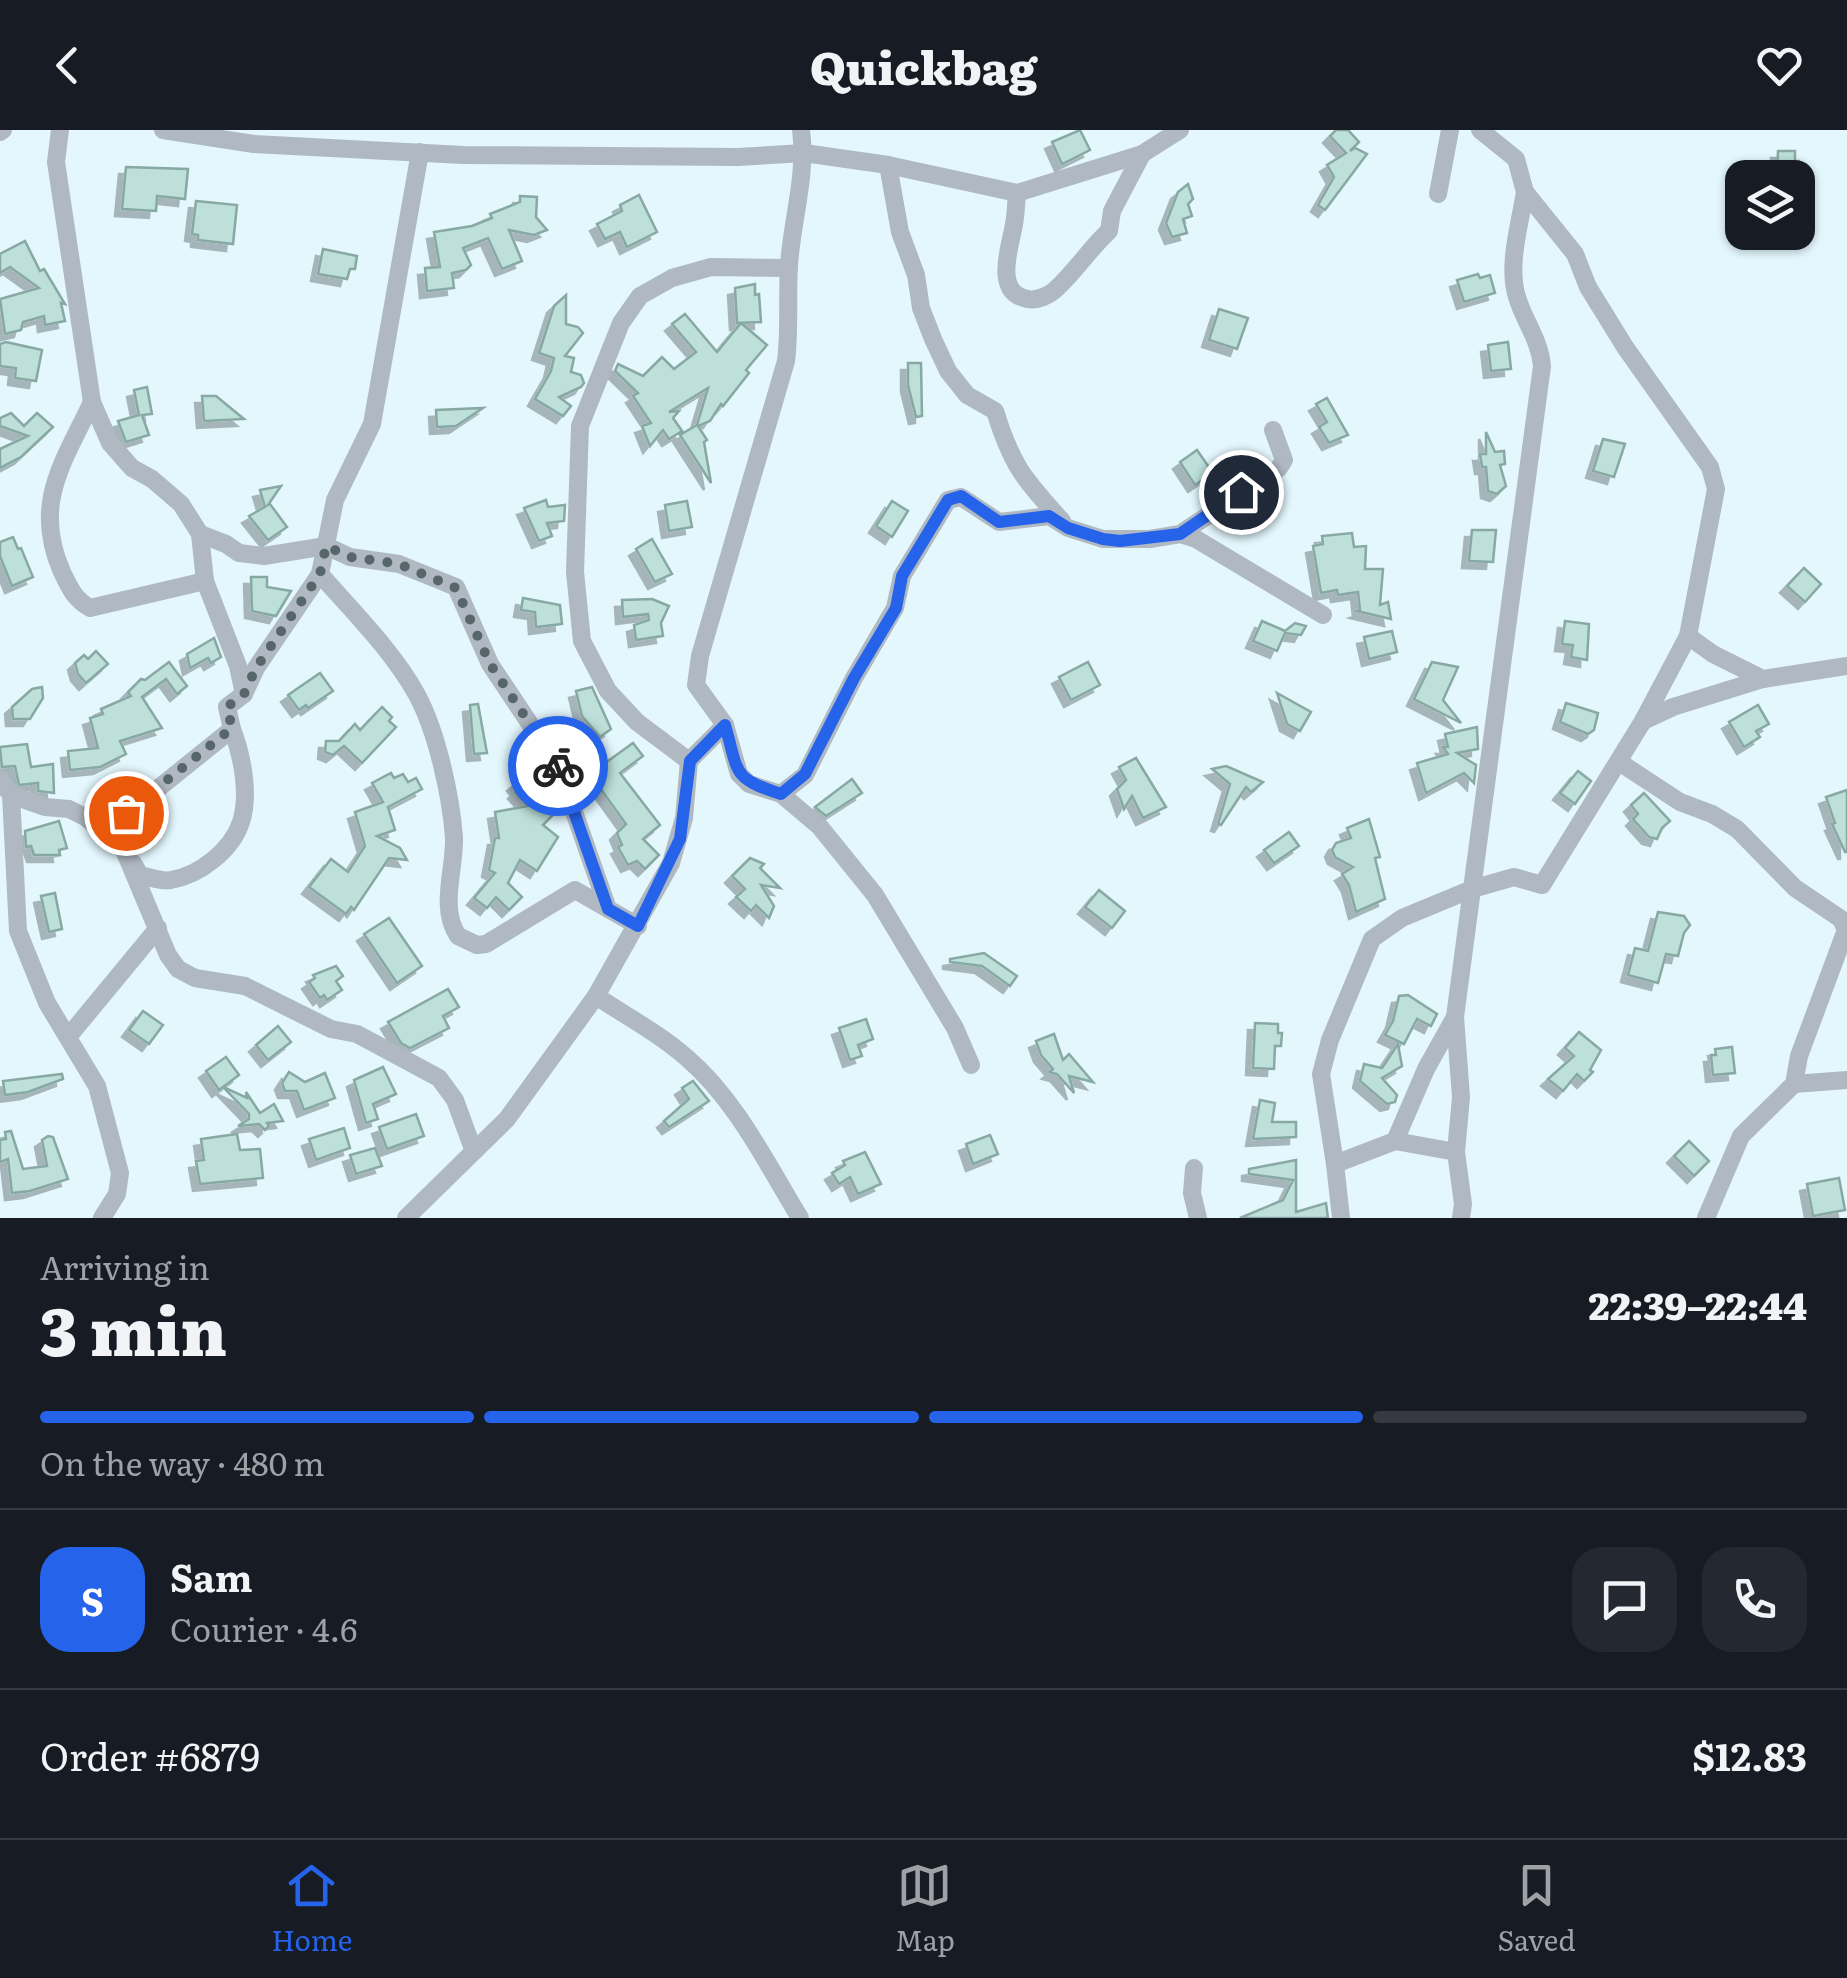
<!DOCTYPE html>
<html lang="en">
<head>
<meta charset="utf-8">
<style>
	:root { --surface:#171b24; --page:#242831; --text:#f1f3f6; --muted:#9ea1a6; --line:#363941; --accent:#2563eb }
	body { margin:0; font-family:Literata,serif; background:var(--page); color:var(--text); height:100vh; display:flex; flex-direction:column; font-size:38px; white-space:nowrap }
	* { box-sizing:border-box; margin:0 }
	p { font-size:32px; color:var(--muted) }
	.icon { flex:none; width:55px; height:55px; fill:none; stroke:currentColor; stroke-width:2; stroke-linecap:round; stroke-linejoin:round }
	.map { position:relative; height:1088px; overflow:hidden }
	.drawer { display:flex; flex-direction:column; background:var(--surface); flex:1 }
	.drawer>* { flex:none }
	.controls { position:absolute; left:1725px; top:30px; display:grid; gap:20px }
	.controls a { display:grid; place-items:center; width:90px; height:90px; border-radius:20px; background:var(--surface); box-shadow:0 2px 8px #0004; font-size:50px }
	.pin { position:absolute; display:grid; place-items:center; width:85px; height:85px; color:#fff; margin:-42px; border:5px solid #fff; border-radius:50%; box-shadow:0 2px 10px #0007 }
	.courier { position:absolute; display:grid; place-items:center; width:100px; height:100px; margin:-50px; border:8px solid #2563eb; border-radius:50%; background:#fff; color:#222; box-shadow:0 2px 12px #0007 }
	.overview em { font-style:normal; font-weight:800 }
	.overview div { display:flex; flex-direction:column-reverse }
	.overview { display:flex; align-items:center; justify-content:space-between; height:170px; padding:0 40px }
	h1 { font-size:65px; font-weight:800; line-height:75px }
	.bar { display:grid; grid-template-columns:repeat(4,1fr); gap:15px 10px; align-content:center; height:120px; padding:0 40px }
	.bar i { height:12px; border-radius:8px; background:var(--line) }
	.bar .active { background:var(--accent) }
	.bar p { grid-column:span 4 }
	.line { display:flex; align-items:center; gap:25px; padding:0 40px; border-top:2px solid var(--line) }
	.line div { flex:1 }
	.round { display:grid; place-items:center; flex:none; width:105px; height:105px; border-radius:30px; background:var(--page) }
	header { display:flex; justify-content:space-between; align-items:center; height:130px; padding:0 40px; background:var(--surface); font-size:45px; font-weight:800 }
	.dock { display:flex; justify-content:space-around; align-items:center; height:140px; border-top:2px solid var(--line); background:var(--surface); font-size:28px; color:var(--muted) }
	.dock a { display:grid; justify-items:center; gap:5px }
	.dock .active { color:var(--accent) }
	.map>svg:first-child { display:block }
	.building { fill:#bde0da; stroke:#88a9a3; stroke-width:2.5; filter:url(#shadow) }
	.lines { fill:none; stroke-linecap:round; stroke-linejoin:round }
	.minor { stroke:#b0b8c2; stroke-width:18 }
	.done { stroke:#57666b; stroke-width:10; stroke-dasharray:0 18 }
	.route { stroke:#2563eb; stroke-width:12 }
</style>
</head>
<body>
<header><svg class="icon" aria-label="back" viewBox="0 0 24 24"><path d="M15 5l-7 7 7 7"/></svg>Quickbag<svg class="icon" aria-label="heart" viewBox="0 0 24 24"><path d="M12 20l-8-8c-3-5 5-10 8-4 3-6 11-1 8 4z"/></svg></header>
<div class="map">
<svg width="1847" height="1088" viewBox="0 0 1847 1088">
	<defs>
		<filter id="shadow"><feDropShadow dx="-7" dy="7" stdDeviation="0" flood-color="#0004"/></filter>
	</defs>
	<rect width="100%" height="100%" fill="#e3f7fd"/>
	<g class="building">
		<path d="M1080 0 1090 20 1062 34 1052 12Z"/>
		<path d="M1336 0H1348L1359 12 1350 21 1355 18 1367 24 1325 80 1318 75 1334 47 1327 35 1346 23 1330 6Z"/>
		<path d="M1778 21H1795V31H1799V48H1777Z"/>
		<path d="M126 37 188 39 185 69 157 66 156 81 122 79Z"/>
		<path d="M1188 54 1193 69 1188 74 1192 86 1183 89 1187 103 1172 107 1166 93 1178 62Z"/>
		<path d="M639 65 657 102 627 117 620 102 605 109 597 94 622 81 620 75Z"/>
		<path d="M520 66 537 67 536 87 547 100 534 105 509 100 522 131 502 139 488 108 463 118 471 135 466 140 452 143 454 158 427 161 425 138 440 137 434 102 472 96 492 88 490 84 520 72Z"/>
		<path d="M196 71 237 75 233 114 198 110V105L192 104Z"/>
		<path d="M25 111 40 141 44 139 65 174 61 173 65 191 45 195 44 186 23 192 21 200 5 204 0 169 39 158 10 137 0 143V124Z"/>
		<path d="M323 119 357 126 355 139H350L347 149 318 144Z"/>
		<path d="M1478 144 1480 148 1490 145 1495 163 1464 172 1457 150Z"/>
		<path d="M755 154V165L759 164 761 192 737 193 735 158Z"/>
		<path d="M566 165V194L578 197 583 203 565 226 574 228 571 242 581 245 584 253 581 257 559 267 571 276 563 286 535 269 551 241 554 228 539 223 554 176Z"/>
		<path d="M1219 179 1248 188 1237 219 1209 210Z"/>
		<path d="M685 184 717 222 741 193 767 215 746 240 749 243 723 276 721 274 710 291 698 296 707 310 704 312 711 353 680 305 697 295 708 258 669 282 679 281 673 288 682 301 669 309 663 300 650 316 642 296 651 293 633 266 638 263 615 241 618 234 643 246 662 227 674 239 696 222 672 194Z"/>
		<path d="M6 212 42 220 36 251 15 248 16 238 0 236V214Z"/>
		<path d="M1508 212 1511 239 1491 241 1488 215Z"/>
		<path d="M908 233H921L922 286 916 287 908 255Z"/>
		<path d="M147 257 152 284 142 285 149 305 126 312 118 291 139 285 134 260Z"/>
		<path d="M202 266H216L244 289 204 291Z"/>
		<path d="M1327 268 1348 305 1329 313 1319 297 1327 292 1316 274Z"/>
		<path d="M483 278 456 296 437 297 436 280Z"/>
		<path d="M11 283 24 296 37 283 53 297 21 327 0 338V319L28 306 0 296V288Z"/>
		<path d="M1486 302 1495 322 1504 321 1505 334 1500 335 1506 356 1497 364 1488 361 1486 337H1482L1480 324H1486Z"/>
		<path d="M1603 309 1625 314 1614 347 1593 341Z"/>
		<path d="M1197 320 1213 343 1195 355 1180 332Z"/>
		<path d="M281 356 268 375 270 374 287 397 268 410 249 386 265 377 260 360Z"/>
		<path d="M546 370 548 377 565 375 564 391 547 393 552 406 539 411 524 378Z"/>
		<path d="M687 371 692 397 669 401 665 375Z"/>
		<path d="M892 371 908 381 892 407 876 396Z"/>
		<path d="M1472 400H1496L1493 432 1469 431Z"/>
		<path d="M1352 403 1354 417 1366 416 1365 439H1383L1380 475 1388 472 1391 489 1357 481 1360 480 1358 462 1338 465 1337 460 1321 463 1313 416 1323 414 1322 406Z"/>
		<path d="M13 407 18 419 21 418 33 447 12 456 0 426V412Z"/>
		<path d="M652 409 672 444 655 452 636 419Z"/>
		<path d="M1804 438 1821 454 1805 472 1787 456Z"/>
		<path d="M251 447H267V457L291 461 276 486 252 481Z"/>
		<path d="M523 468 560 475 562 494 536 497 535 482 521 480Z"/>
		<path d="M652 469 669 476 661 493 663 506 636 510 634 495 649 490 648 484 623 487 622 470Z"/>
		<path d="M1262 491 1285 501 1295 493 1306 496 1301 505 1285 503 1277 521 1253 511Z"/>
		<path d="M1565 491 1589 494 1587 530 1571 527 1573 515 1562 514Z"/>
		<path d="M1392 501 1397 522 1369 529 1364 507Z"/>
		<path d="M214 508 221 527 211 533 208 528 190 538 187 524Z"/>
		<path d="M96 521 108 534 86 553 78 544 75 533 84 525 88 529Z"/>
		<path d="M169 532 187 556 177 564 166 549 142 567 162 598 120 611 126 624 100 637 70 640 68 621 98 618 90 588 103 584 101 579 131 566 128 562 141 549 145 550Z"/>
		<path d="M1088 532 1100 555 1071 570 1059 547Z"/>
		<path d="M1432 532 1458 537 1443 570 1461 593 1414 569Z"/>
		<path d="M320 543 333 561 308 578 306 575 299 580 288 565Z"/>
		<path d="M42 557 43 568 30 589H13L12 577 32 559Z"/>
		<path d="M592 557 611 599 600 607 582 586 576 561Z"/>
		<path d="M1277 563 1311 582 1300 601 1287 594Z"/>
		<path d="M1566 573 1598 583 1594 600 1588 604 1560 592Z"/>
		<path d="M478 574 487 623 474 624 470 575Z"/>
		<path d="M1758 575 1769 594 1756 601 1760 607 1744 617 1729 592Z"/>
		<path d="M382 577 392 587 389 591 396 597 362 633 344 616 333 625 325 622 326 611H339L355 594 360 600Z"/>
		<path d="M1477 597 1478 619 1457 623 1476 635 1474 653 1464 643 1426 663 1417 633 1448 624 1443 617H1448L1445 604Z"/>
		<path d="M633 613 643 626 620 643 660 695 643 709 659 725 645 739 637 731 628 735 618 717 622 715 617 703 626 694 590 644Z"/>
		<path d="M27 614 31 637 53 634 54 663 38 661V653L19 655 15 636 2 637 0 617Z"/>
		<path d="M1136 628 1166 677 1143 688 1132 666 1124 679 1117 659 1126 650 1119 637Z"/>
		<path d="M1226 636 1263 652 1251 662 1246 657 1221 695 1218 694 1230 654 1212 639Z"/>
		<path d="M1578 641 1591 651 1575 674 1560 663Z"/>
		<path d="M391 643 394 648 403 644 408 652 416 648 422 659 388 677 395 700 377 706 400 718 407 730 389 728 354 780 351 777 346 784 309 757 331 729 348 742 365 716 355 682 383 672 372 653Z"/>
		<path d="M525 645 554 678 553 685 543 695 558 707 537 741 520 730 508 753 522 767 509 780 496 767 487 778 474 768 495 743 489 740 495 708H499L495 682 528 676 515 662 518 659 514 654Z"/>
		<path d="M852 649 862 663 826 686 815 677Z"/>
		<path d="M1847 660V722H1845L1832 694 1835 693 1826 667Z"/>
		<path d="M1644 663 1670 691 1662 698 1657 709 1649 707 1633 689 1638 684 1631 675Z"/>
		<path d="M1369 689 1380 727 1375 728 1385 769 1356 782 1349 755 1342 744 1353 737 1335 727 1332 720 1336 713 1351 708 1347 698Z"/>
		<path d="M59 691 67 718 59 720 60 725H34L31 716 26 717 25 701Z"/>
		<path d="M1289 702 1299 716 1274 733 1264 720Z"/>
		<path d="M750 728 764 734 760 738 780 758 761 755 774 776 769 788 756 775 751 781 736 767 745 759 732 746Z"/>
		<path d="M1099 760 1125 781 1112 798 1085 777Z"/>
		<path d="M55 763 62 799 49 802 41 766Z"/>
		<path d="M1658 782 1684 786 1690 795 1684 803 1678 826 1666 824 1658 853 1628 845 1635 818 1648 821Z"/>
		<path d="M389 788 422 836 397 853 364 804Z"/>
		<path d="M984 823 1017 846 1010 856 982 836 950 832V829Z"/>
		<path d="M336 836 343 846 336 851 342 860 327 870 324 865 320 868 309 852 315 848 313 845Z"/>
		<path d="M448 859 459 877 443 886 449 898 410 918 401 913 388 892Z"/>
		<path d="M1408 865 1437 884 1431 896 1417 889 1404 914 1385 905 1393 891 1399 866Z"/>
		<path d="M143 881 163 895 149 914 129 900Z"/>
		<path d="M866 889 873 909 858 915 862 926 850 930 839 898Z"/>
		<path d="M1255 893 1278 894V903H1282L1281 916H1275L1274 939 1253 938Z"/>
		<path d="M278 896 291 912 268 930 256 915Z"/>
		<path d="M1579 902 1601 920 1590 940 1593 942 1584 951 1577 944 1563 961 1548 949 1574 926 1565 918Z"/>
		<path d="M1054 904 1063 930 1069 924 1093 952 1069 946 1074 963 1057 944 1049 942 1053 939 1041 925 1036 911Z"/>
		<path d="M1398 914 1402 936 1382 948 1397 965 1395 972 1387 974 1360 951 1364 934 1382 938Z"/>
		<path d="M1732 917 1735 943 1713 945 1711 925H1716L1715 919Z"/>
		<path d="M226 927 239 945 223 957 247 968 246 962 260 983 274 974 283 991 267 993 269 996 265 1000 259 994 238 996 249 989V984L223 957 219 960 206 941Z"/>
		<path d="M383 937 396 964 373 974 378 989 366 993 354 950Z"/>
		<path d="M289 942 305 952 325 943 335 968 304 980 297 961H285L282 953Z"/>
		<path d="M62 944 63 949 28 962 5 965 3 951Z"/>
		<path d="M693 951 709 971 669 997 664 991 689 969 682 958Z"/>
		<path d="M1260 970 1275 973 1272 992H1296V1007L1253 1009Z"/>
		<path d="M416 984 424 1006 387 1019 379 997Z"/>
		<path d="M344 998 350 1018 316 1030 309 1009Z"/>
		<path d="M11 1001 23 1039 47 1036 42 1010 48 1006 53 1007 68 1049 30 1061 12 1063 8 1029 0 1032V1010L6 1009 5 1002Z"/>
		<path d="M237 1004 240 1020 260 1019 263 1048 200 1054 196 1031 204 1030 201 1009Z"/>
		<path d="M990 1005 998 1024 973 1034 966 1014Z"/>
		<path d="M1689 1011 1709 1031 1694 1046 1674 1026Z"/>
		<path d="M375 1018 382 1036 356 1044 350 1025Z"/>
		<path d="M865 1022 881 1054 858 1064 850 1047 839 1054 832 1043 845 1035 843 1031Z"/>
		<path d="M1296 1030V1082L1326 1073 1328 1088H1240L1283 1070 1293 1050 1249 1044V1039Z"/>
		<path d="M1839 1048 1845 1080 1813 1086 1807 1054Z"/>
	</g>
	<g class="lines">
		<g class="minor">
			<path d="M60 0 56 32 92 272 110 313 132 338 152 349 181 374 200 404 205 451 238 536 244 564"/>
			<path d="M163 0 254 14 463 25 738 27 804 23 888 35 1017 63 1142 24 1180 0"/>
			<path d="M0 2 3 0"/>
			<path d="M888 35 900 102 916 145 921 178 933 209 948 241 967 265 995 281C1012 336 1024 349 1062 391"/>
			<path d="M1017 63C1016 73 1016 84 1014 94 1011 115 992 163 1028 169 1037 171 1050 165 1056 159 1076 141 1090 118 1109 101L1112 81 1142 24"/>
			<path d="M1438 64 1450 0"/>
			<path d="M92 272C63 333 32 374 62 442 70 458 74 469 90 478L205 451"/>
			<path d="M200 404 226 414 239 423 264 426 326 416 350 427 399 434 456 457 490 534 558 636 608 779"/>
			<path d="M1180 404 1196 409 1323 485"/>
			<path d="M320 444C353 482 393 521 417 565 437 602 451 666 454 708 455 739 439 778 458 806L477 815 486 814 575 760 638 796"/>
			<path d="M1688 506 1713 524 1763 549 1847 536"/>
			<path d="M1643 591 1673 577 1763 549"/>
			<path d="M725 595 739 644 749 654 781 664 820 697 875 765 955 898 971 935"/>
			<path d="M232 599 227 577 244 564 256 538 320 444 335 370 372 294 420 22"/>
			<path d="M689 631 637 592 608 561 582 511 575 442 580 296 621 193 640 166 672 148 711 137 789 138"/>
			<path d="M1619 632 1680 672 1712 684 1737 699 1795 758 1841 789 1846 800 1799 926 1794 954 1741 1006 1706 1088"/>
			<path d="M0 649 11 665 18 801 47 873 97 956 120 1043 117 1064 102 1088"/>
			<path d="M781 664 805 645 854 548 895 478 902 446 948 370 961 367 999 392 1049 386 1068 398 1103 409H1150L1180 404 1279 338 1284 330 1273 300"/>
			<path d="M11 665 45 677 69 679 85 687 124 720 168 825 178 839 195 848 245 856 331 899 357 904 439 948 455 970 473 1019"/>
			<path d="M104 702 232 599C242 625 250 664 241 692 232 720 200 745 171 750 161 752 150 747 140 745L133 733"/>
			<path d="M596 866C626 886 660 904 687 928 736 970 767 1034 800 1088"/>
			<path d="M68 907 158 798"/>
			<path d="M1794 954 1847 950"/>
			<path d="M1395 1011 1426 939 1455 887"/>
			<path d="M1335 1034 1321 944 1330 910 1372 809 1402 788 1472 759 1542 236C1540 210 1524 191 1517 167 1507 136 1520 94 1525 62"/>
			<path d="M1194 1038 1192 1063 1198 1088"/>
			<path d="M406 1088 507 989 596 866 671 733 684 688 689 631 725 595 696 555 700 526 786 231C790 199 787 167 789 135 792 90 807 45 801 0"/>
			<path d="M1341 1088 1335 1034 1395 1011 1456 1022"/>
			<path d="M1461 1088 1463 1074 1456 1022 1461 967 1455 887 1472 759 1514 747 1542 755 1643 591 1688 506 1716 359 1710 337 1625 217 1588 157 1575 124 1525 62 1516 29 1480 0"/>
		</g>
	</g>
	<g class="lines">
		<path class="done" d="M126 683 232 598 227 577 244 564 256 538 320 444 326 416 350 427 399 434 456 458 490 534 558 636"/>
		<path class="route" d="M558 636 608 779 638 796 680 709 690 631 725 595C739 643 731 648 781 664L805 644 854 548 896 478 902 446 948 370 961 366 999 392 1049 386 1068 398 1103 409 1120 411 1180 404 1241 362"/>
	</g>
</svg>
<div class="controls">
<a><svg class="icon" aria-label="layers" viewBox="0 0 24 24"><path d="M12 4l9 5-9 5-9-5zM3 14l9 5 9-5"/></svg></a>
</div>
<div class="pin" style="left:126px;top:683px;background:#ea580c"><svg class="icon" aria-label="bag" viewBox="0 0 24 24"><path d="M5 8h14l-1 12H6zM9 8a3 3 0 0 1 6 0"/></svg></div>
<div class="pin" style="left:1241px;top:362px;background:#1f2937"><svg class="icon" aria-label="home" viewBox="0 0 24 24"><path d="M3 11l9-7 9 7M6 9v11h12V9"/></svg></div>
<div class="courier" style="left:558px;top:636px"><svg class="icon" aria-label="bike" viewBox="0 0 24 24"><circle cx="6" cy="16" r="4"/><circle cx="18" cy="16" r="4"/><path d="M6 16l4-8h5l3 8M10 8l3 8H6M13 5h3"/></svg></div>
</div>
<section class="drawer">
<div class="overview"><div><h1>3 min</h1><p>Arriving in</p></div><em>22:39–22:44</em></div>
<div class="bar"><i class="active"></i><i class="active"></i><i class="active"></i><i></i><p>On the way · 480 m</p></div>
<div class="line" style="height:180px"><b class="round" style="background:var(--accent);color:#fff">S</b><div><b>Sam</b><p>Courier · 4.6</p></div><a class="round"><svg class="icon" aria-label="chat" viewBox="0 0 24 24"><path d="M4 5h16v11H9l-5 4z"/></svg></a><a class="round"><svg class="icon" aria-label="phone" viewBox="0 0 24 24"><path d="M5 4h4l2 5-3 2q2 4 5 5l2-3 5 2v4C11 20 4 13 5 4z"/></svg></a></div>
<div class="line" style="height:130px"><div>Order #6879</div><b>$12.83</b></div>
</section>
<nav class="dock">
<a class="active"><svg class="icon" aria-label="home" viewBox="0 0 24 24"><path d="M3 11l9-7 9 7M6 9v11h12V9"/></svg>Home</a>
<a><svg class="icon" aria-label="map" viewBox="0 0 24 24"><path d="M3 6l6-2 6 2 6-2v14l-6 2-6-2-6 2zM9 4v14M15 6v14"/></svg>Map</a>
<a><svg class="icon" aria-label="saved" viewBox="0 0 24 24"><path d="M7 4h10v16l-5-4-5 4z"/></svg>Saved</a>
</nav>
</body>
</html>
